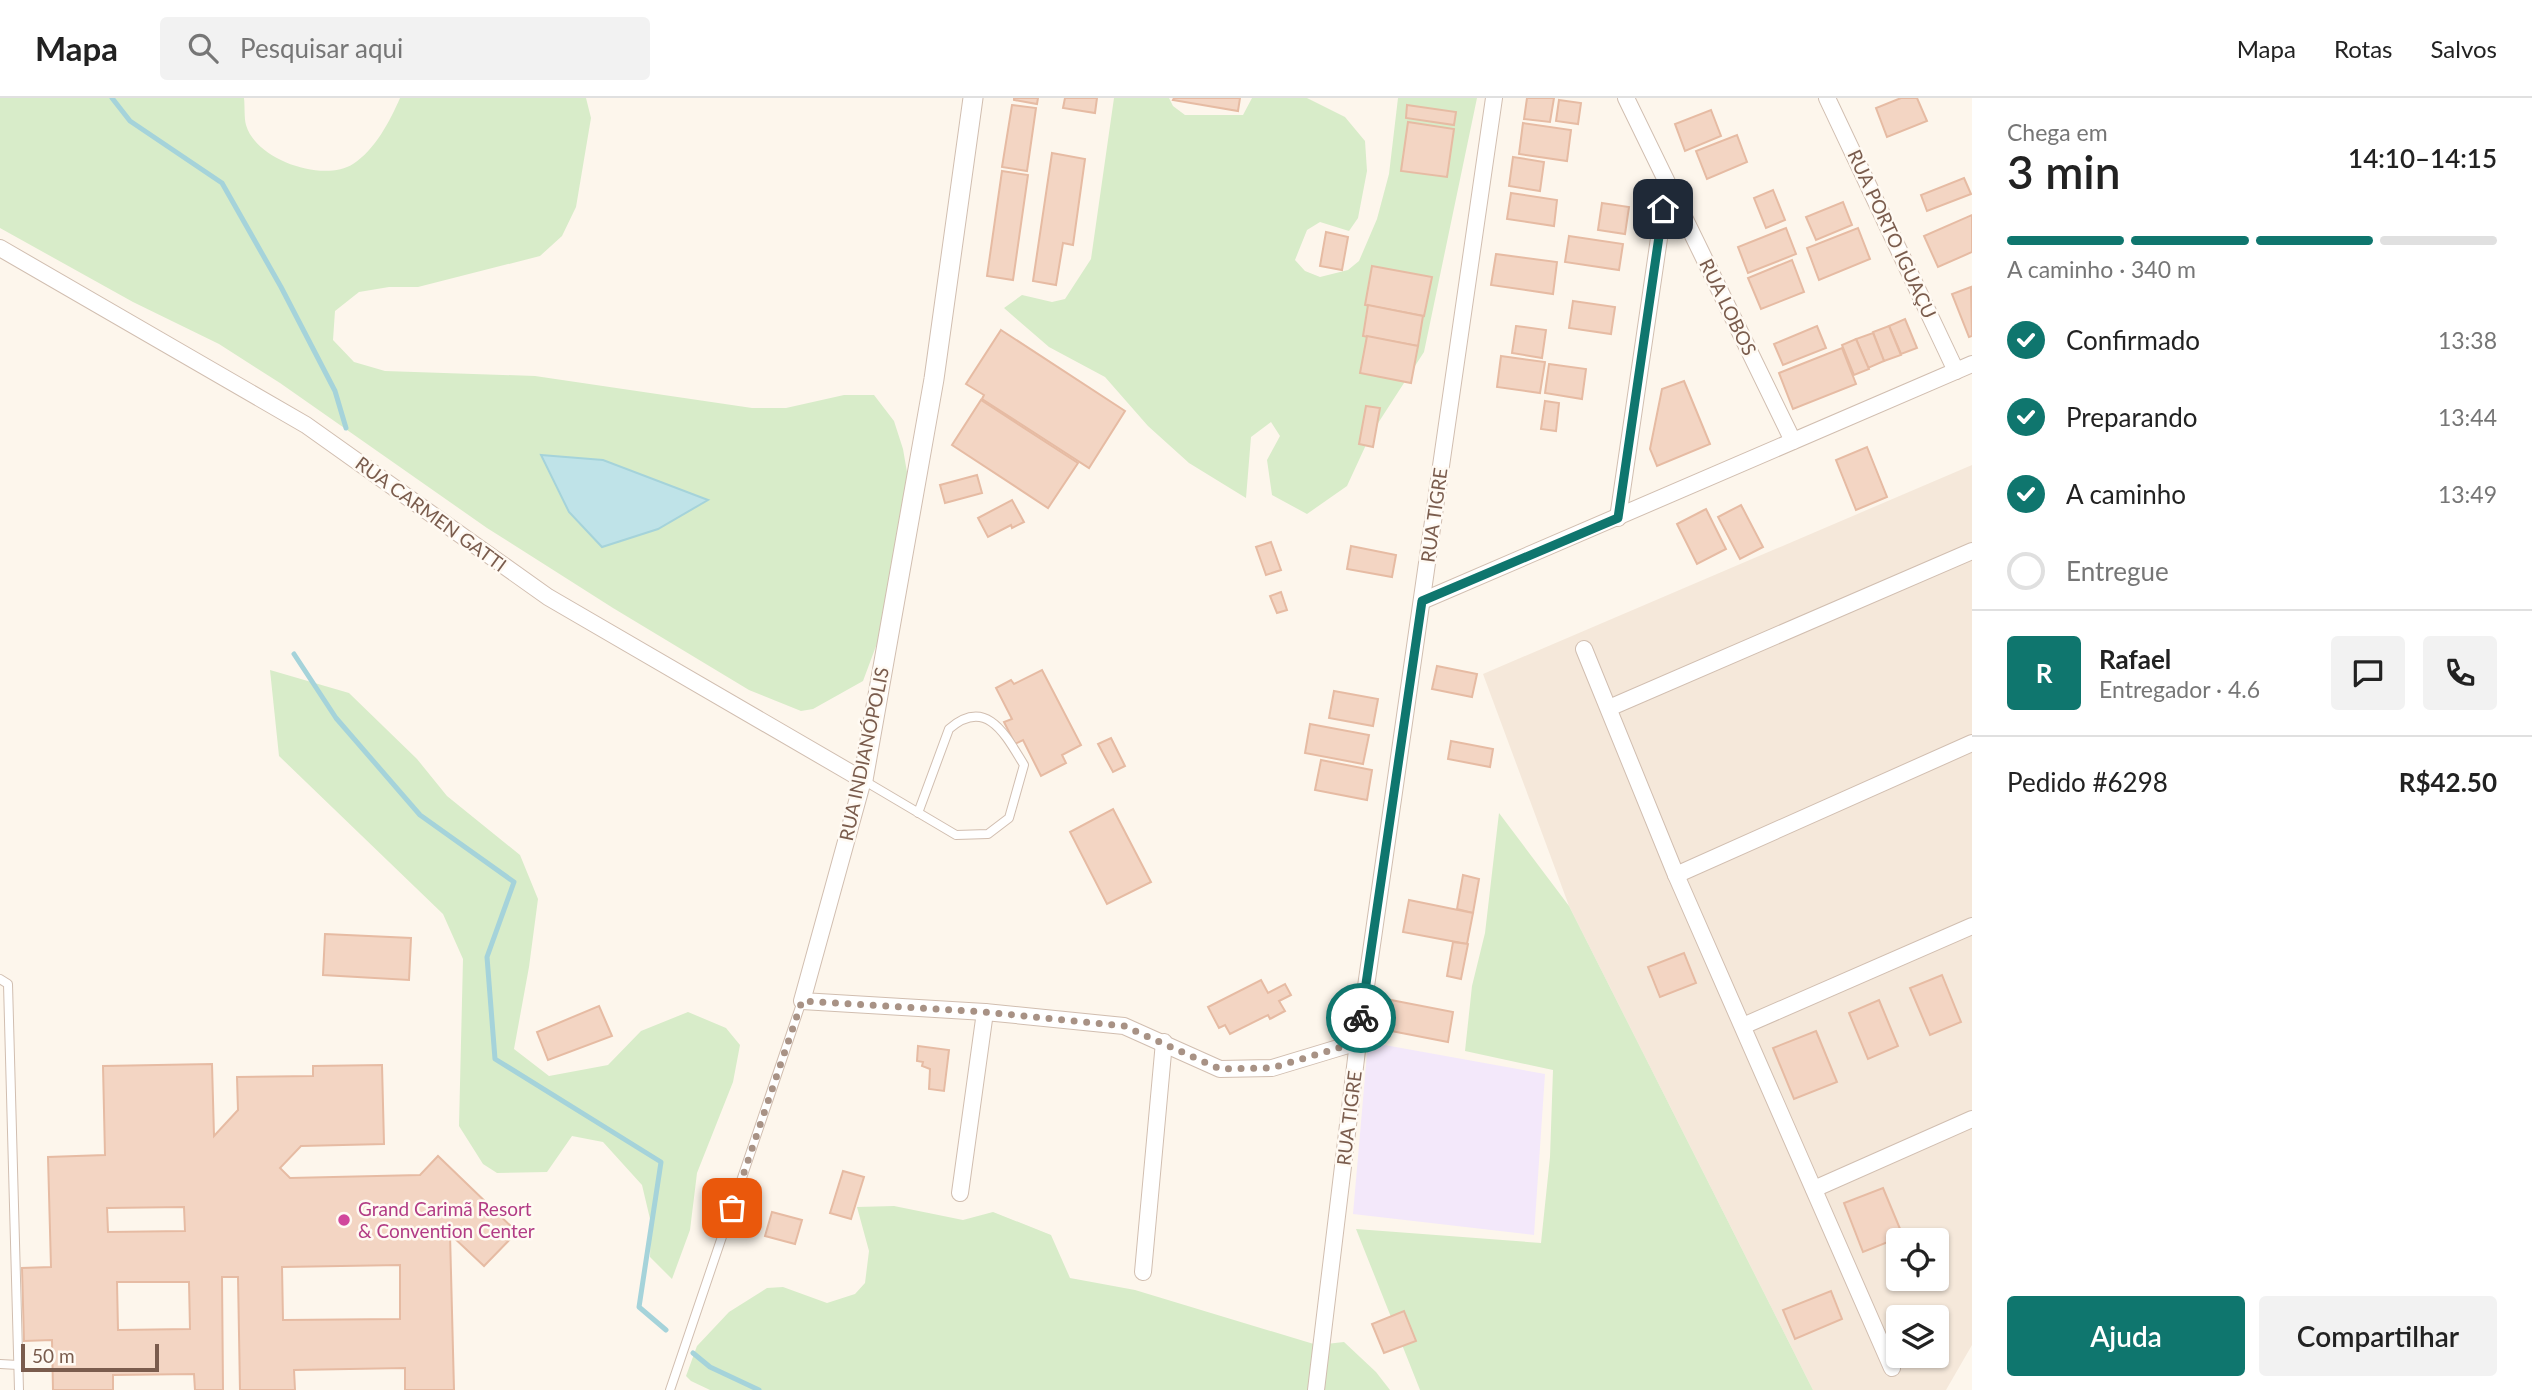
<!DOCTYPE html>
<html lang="pt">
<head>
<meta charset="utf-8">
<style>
	:root { --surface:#fff; --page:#f2f2f2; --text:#222; --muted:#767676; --line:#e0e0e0; --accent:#0f766e }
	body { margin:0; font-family:Lato,sans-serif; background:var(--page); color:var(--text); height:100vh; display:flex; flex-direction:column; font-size:26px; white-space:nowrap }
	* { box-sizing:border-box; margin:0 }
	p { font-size:23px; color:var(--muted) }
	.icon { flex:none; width:38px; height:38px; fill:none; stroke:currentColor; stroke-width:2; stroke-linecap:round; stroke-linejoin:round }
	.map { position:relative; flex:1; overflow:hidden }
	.panel { display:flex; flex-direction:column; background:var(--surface); width:560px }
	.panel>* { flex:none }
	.fabs { position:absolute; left:1886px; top:1130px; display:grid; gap:14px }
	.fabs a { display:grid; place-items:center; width:63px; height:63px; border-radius:7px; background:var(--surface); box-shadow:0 2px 5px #0004; font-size:35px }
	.scale { position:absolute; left:21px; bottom:18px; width:138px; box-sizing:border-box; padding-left:7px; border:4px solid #7a5c4d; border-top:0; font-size:19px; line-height:24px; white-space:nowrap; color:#7a5c4d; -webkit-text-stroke:5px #fffaf3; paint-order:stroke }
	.pin { position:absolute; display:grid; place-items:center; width:60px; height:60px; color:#fff; margin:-30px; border-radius:14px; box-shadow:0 4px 10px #0006 }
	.courier { position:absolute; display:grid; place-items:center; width:70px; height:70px; margin:-35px; border:5px solid #0f766e; border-radius:50%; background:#fff; color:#222; box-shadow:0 2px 9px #0007 }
	.overview em { font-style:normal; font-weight:600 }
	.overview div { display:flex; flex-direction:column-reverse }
	.overview { display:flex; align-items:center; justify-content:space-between; height:119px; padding:0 35px }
	h1 { font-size:46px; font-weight:600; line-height:52px }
	.bar { display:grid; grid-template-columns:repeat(4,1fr); gap:10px 7px; align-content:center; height:84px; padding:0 35px }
	.bar i { height:9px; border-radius:5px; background:var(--line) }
	.bar .current { background:var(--accent) }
	.bar p { grid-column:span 4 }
	.line { display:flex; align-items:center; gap:18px; padding:0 35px; border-top:2px solid var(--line) }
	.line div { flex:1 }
	.round { display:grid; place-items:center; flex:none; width:74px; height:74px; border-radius:7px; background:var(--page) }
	ol { padding:0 35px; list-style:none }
	li { display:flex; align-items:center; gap:21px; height:77px }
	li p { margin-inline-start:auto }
	li .icon { padding:7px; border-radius:50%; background:var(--accent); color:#fff; stroke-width:4 }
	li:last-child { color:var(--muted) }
	li i { width:38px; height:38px; border:4px solid var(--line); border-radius:50% }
	.cta { display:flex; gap:14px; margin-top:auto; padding:14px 35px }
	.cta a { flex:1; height:80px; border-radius:7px; background:var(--accent); color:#fff; font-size:28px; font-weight:600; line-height:80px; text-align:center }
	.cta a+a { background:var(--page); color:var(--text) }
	header { display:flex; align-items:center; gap:42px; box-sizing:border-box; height:98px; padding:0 35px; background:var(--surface); border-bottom:2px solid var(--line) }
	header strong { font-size:33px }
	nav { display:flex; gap:38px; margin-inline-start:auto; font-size:24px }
	.search { width:490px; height:63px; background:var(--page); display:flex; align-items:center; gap:18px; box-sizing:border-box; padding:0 24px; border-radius:7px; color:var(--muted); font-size:26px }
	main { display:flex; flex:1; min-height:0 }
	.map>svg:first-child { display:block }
	.residential { fill:#f5e8da; fill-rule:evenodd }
	.education { fill:#f3e8fa }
	.green { fill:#d8ecc9 }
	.water { fill:#bfe3e8; stroke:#a5d3da; stroke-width:2 }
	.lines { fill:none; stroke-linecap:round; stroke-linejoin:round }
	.stream { stroke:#a5d3da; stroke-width:5 }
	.building { fill:#f3d5c3; stroke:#e6bba3; stroke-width:2; fill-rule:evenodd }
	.service-casing { stroke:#d1beb0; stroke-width:10 }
	.minor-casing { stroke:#d1beb0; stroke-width:18 }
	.tertiary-casing { stroke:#d1beb0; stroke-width:21 }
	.service { stroke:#fff; stroke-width:8 }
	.minor { stroke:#fff; stroke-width:16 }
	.tertiary { stroke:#fff; stroke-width:19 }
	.done { stroke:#a89285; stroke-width:7; stroke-dasharray:0 12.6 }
	.route { stroke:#0f766e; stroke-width:9 }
	.hotel-dot { fill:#d1479c; stroke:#fffaf3; stroke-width:2.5 }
	.labels { text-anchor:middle; stroke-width:5; stroke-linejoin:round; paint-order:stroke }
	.street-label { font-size:19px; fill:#7a5c4d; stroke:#fffaf3 }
	.hotel-label { font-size:19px; fill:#b23c85; stroke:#fffaf3; text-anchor:start }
</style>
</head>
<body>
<header>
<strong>Mapa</strong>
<div class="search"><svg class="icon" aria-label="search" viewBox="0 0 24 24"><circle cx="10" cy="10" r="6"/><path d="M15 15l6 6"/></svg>Pesquisar aqui</div>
<nav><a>Mapa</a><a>Rotas</a><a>Salvos</a></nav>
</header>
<main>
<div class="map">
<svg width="1972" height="1292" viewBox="0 0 1972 1292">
	<rect width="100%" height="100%" fill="#fdf6ec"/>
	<path class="residential" d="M1972 367V1247L1946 1292H1813L1569 808 1483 576ZM1899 1143H1937V1181H1899ZM1899 1220H1937V1258H1899Z"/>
	<path class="education" d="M1368 944 1545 976 1534 1137 1353 1116Z"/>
	<g class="green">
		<path d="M0 0H244C245 9 244 19 246 27 256 62 323 85 353 66 375 52 390 23 400 0H586L591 20 576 109 562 138 540 158 418 189H389L359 194 335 213 333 242 354 264 385 273 535 278 752 310H786L844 297H874L894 323 903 351 908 380 885 524 863 583 813 611 801 613 749 592 613 510 487 430 280 285 219 246 133 204 0 130Z"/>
		<path d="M1114 0H1169L1173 8 1185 17H1243L1252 0H1307L1345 19 1365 43 1367 73 1358 120 1349 133 1320 124 1307 132 1295 162 1305 173 1320 179 1348 172 1359 163 1377 121 1389 76 1398 0H1477L1424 254 1371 336 1347 388 1307 416 1272 397 1267 362 1280 338 1271 324 1251 339 1246 400 1189 365 1148 328 1105 279 1049 249 1004 210 1022 197 1052 204 1065 201 1091 161Z"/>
		<path d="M270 572 349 595 417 661 447 698 520 757 538 801 529 869 514 951 549 978 608 967 641 933 688 914 726 930 740 947 733 984 697 1075 690 1132 672 1181 650 1159 651 1125 642 1087 603 1044 572 1038 547 1074 497 1075 483 1066 459 1028 463 861 443 816 279 658Z"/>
		<path d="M1499 715 1569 808 1813 1292H1420L1356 1131 1541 1145 1550 1059 1553 972 1465 953 1472 888 1485 835Z"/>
		<path d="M894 1108 963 1122 993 1114 1051 1137 1070 1180 1135 1192 1317 1247 1344 1244 1376 1274 1390 1292H710L691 1283 686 1278 697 1248 729 1214 767 1190 783 1189 827 1205 855 1196 865 1185 869 1153 857 1109Z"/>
	</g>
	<path class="water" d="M541 357 603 362 708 402 658 431 602 449 569 414Z"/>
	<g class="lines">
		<g class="stream">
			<path d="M112 0 130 23 222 85 281 189 335 293 346 330"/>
			<path d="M294 556 336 620 420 717 514 784 487 859 495 961 661 1064 639 1209 666 1232"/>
			<path d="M693 1255 710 1269 759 1292"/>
		</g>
	</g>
	<g class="building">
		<path d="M1014 0H1038L1037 6 1014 2Z"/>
		<path d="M1065 0H1097L1095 15 1063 10Z"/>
		<path d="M1174 0H1240L1238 13 1173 2Z"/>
		<path d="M1527 0H1554L1550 24 1524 21Z"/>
		<path d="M1901 0H1917L1927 23 1887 39 1876 10Z"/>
		<path d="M1559 2 1581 5 1578 26 1556 23Z"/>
		<path d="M1012 7 1036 10 1027 73 1002 69Z"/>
		<path d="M1407 7 1456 14 1454 27 1406 20Z"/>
		<path d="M1711 12 1721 38 1685 53 1675 26Z"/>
		<path d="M1408 24 1454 31 1447 79 1401 73Z"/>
		<path d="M1523 25 1571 32 1567 63 1519 56Z"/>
		<path d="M1737 37 1747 64 1707 81 1696 53Z"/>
		<path d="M1052 55 1085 61 1073 147 1063 145 1056 187 1033 183Z"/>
		<path d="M1513 59 1544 64 1540 93 1509 88Z"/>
		<path d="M1002 73 1028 77 1013 182 987 178Z"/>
		<path d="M1964 80 1971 96 1927 113 1921 97Z"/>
		<path d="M1773 92 1785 122 1766 130 1754 100Z"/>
		<path d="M1511 95 1557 102 1554 128 1507 121Z"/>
		<path d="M1843 104 1852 127 1816 142 1806 119Z"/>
		<path d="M1602 105 1629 109 1625 136 1598 132Z"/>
		<path d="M1972 117V154L1938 169 1924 138Z"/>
		<path d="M1786 130 1796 156 1748 175 1738 149Z"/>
		<path d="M1858 130 1870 161 1819 182 1807 150Z"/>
		<path d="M1326 134 1348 139 1342 172 1320 168Z"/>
		<path d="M1569 138 1623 146 1619 172 1565 164Z"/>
		<path d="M1496 156 1557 164 1553 196 1491 187Z"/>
		<path d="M1792 162 1804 194 1761 211 1748 180Z"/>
		<path d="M1372 168 1432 179 1424 218 1365 207Z"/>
		<path d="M1971 189 1972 238 1969 239 1952 196Z"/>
		<path d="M1573 203 1615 209 1611 236 1569 230Z"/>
		<path d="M1368 207 1423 218 1418 248 1363 238Z"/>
		<path d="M1905 221 1917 250 1901 256 1889 228Z"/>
		<path d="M1516 228 1546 232 1542 260 1512 255Z"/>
		<path d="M1817 228 1826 250 1783 267 1774 246Z"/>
		<path d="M1889 228 1901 257 1884 263 1873 234Z"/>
		<path d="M1001 232 1125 313 1089 370 982 301 984 297 966 286Z"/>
		<path d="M1873 235 1884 263 1868 270 1856 241Z"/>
		<path d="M1367 238 1418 248 1411 285 1360 275Z"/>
		<path d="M1856 241 1869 271 1854 277 1842 247Z"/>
		<path d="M1842 250 1856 286 1793 311 1779 275Z"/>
		<path d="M1501 258 1545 264 1540 295 1497 289Z"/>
		<path d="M1549 266 1586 271 1582 301 1545 295Z"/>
		<path d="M1684 283 1710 346 1657 368 1650 351 1662 291Z"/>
		<path d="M981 302 1078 365 1048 410 952 347Z"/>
		<path d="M1545 303 1559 305 1556 333 1541 331Z"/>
		<path d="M1366 308 1380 310 1373 349 1359 346Z"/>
		<path d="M1867 349 1887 399 1856 412 1836 362Z"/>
		<path d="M977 377 982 395 945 405 940 387Z"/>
		<path d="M1012 402 1024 424 1012 430 1011 427 988 439 978 420Z"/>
		<path d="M1741 407 1763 449 1740 461 1718 419Z"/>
		<path d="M1706 411 1726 451 1697 466 1677 426Z"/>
		<path d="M1271 444 1281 472 1266 477 1256 449Z"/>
		<path d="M1351 448 1396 457 1392 479 1347 471Z"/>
		<path d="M1281 494 1287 512 1277 515 1270 498Z"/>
		<path d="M1437 568 1477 576 1472 599 1432 591Z"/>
		<path d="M1042 572 1081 647 1062 657 1066 665 1041 678 1023 642 1015 646 1004 624 1012 621 996 590 1011 582 1014 586Z"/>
		<path d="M1334 593 1378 601 1373 628 1329 620Z"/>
		<path d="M1310 626 1369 637 1363 666 1305 655Z"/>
		<path d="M1111 640 1125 668 1113 674 1098 646Z"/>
		<path d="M1451 643 1493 651 1490 669 1448 661Z"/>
		<path d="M1321 662 1372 672 1367 702 1315 692Z"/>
		<path d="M1113 711 1151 784 1107 806 1070 734Z"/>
		<path d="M1463 777 1479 781 1473 815 1457 811Z"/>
		<path d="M1409 802 1473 815 1467 846 1403 834Z"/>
		<path d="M325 836 411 840 409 882 323 877Z"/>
		<path d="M1453 844 1468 846 1461 881 1447 878Z"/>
		<path d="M1684 855 1696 885 1660 899 1648 869Z"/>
		<path d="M1942 877 1961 924 1930 937 1910 890Z"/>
		<path d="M1261 882 1268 895 1285 886 1291 897 1279 903 1285 913 1270 921 1268 917 1230 936 1225 927 1219 930 1208 909Z"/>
		<path d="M1391 902 1453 914 1448 944 1386 932Z"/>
		<path d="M1879 902 1898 948 1868 961 1849 915Z"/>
		<path d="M599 908 612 938 548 962 537 934Z"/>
		<path d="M1816 933 1837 984 1794 1001 1773 950Z"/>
		<path d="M918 948 949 952 944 993 929 991 930 971 922 968 923 964 917 963Z"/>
		<path d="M212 966 214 1038 238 1012 237 979 313 978V968L382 967 384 1046 301 1048 280 1070 290 1080 420 1077 438 1058 517 1134 484 1168 450 1136 454 1292H405V1270L294 1272 295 1292H240L238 1179H222L223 1292H195L194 1276 113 1277V1292H53L52 1242 24 1243 22 1170 51 1169 48 1059 105 1057 103 968ZM184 1109 185 1133 108 1134 107 1110ZM400 1167V1221L283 1222 282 1169ZM117 1184H189L190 1231 118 1232Z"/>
		<path d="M843 1073 864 1079 851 1121 830 1115Z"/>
		<path d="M1883 1090 1903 1138 1863 1154 1844 1105Z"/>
		<path d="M772 1114 802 1122 795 1146 765 1138Z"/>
		<path d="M1831 1193 1842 1221 1795 1241 1783 1212Z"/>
		<path d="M1404 1213 1416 1243 1384 1255 1372 1226Z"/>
	</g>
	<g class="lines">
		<defs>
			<g id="service">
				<path d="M863 682 956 737 988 736 1009 720 1024 667C1006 638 987 598 949 631L918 715"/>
				<path d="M0 881 8 886 19 1292"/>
				<path d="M0 1266 18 1267"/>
				<path d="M670 1292 802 903"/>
			</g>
			<g id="minor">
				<path d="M1626 0 1793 343"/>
				<path d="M1827 0 1956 273"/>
				<path d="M0 150 306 327 548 499 863 682 802 903 985 914 1124 928 1220 971 1272 970 1358 944"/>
				<path d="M1618 420 1667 86"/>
				<path d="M1422 503 1972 266"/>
				<path d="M1584 551 1676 777 1892 1270"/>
				<path d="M1609 610 1972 453"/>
				<path d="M1676 777 1972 645"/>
				<path d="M1743 928 1972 828"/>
				<path d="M1814 1091 1972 1021"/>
				<path d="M960 1095 985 914"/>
				<path d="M1143 1174 1164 944"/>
				<path d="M1316 1292 1358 944 1494 0"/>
			</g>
			<path id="tertiary" d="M863 682 934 281 973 0"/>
		</defs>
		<use href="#service" class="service-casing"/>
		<use href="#minor" class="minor-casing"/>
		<use href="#tertiary" class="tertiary-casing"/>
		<use href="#service" class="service"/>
		<use href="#minor" class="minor"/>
		<use href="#tertiary" class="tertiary"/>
	</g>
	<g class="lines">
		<path class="done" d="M732 1110 802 903 985 914 1124 928 1220 971 1272 970 1358 944 1361 920"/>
		<path class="route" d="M1361 920 1422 503 1618 420 1663 111"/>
	</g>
	<circle class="hotel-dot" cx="344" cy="1122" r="7"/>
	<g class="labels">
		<g class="street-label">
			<text transform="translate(1892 136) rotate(65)" y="7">RUA PORTO IGUAÇU</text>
			<text transform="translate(1728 209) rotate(64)" y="7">RUA LOBOS</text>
			<text transform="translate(431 416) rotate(36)" y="7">RUA CARMEN GATTI</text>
			<text transform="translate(1434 417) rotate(-82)" y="7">RUA TIGRE</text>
			<text transform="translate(864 656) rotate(-78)" y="7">RUA INDIANÓPOLIS</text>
			<text transform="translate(1349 1020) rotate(-83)" y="7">RUA TIGRE</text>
		</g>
		<g class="hotel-label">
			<text x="358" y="1118">Grand Carimã Resort<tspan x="358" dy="22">&amp; Convention Center</tspan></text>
		</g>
	</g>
</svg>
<div class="fabs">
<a><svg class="icon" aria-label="locate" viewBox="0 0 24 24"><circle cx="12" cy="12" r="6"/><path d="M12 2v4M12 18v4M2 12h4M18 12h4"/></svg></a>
<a><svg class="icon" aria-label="layers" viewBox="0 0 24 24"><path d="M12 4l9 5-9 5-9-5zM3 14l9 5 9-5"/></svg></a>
</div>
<div class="scale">50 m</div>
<div class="pin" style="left:732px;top:1110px;background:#ea580c"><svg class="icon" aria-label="bag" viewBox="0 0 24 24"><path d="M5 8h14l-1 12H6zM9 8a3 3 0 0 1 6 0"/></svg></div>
<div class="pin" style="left:1663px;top:111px;background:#1f2937"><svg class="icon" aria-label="home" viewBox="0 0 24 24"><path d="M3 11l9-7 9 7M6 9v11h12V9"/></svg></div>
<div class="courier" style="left:1361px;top:920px"><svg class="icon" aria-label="bike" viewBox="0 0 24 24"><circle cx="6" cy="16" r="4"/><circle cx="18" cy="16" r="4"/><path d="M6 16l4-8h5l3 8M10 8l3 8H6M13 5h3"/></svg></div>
</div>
<section class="panel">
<div class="overview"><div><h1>3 min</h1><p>Chega em</p></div><em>14:10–14:15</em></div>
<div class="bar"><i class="current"></i><i class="current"></i><i class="current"></i><i></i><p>A caminho · 340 m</p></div>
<ol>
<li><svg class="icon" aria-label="check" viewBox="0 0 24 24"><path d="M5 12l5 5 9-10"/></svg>Confirmado<p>13:38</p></li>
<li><svg class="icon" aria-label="check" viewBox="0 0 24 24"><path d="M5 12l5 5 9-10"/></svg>Preparando<p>13:44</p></li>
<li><svg class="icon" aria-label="check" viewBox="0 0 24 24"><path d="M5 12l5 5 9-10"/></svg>A caminho<p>13:49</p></li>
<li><i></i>Entregue</li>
</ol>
<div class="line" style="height:126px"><b class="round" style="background:var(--accent);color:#fff">R</b><div><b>Rafael</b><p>Entregador · 4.6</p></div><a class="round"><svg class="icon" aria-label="chat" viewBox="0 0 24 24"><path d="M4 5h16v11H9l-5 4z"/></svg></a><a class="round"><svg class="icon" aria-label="phone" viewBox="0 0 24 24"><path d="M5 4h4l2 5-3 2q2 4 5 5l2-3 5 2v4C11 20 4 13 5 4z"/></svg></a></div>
<div class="line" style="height:91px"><div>Pedido #6298</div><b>R$42.50</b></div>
<div class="cta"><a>Ajuda</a><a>Compartilhar</a></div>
</section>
</main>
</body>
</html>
